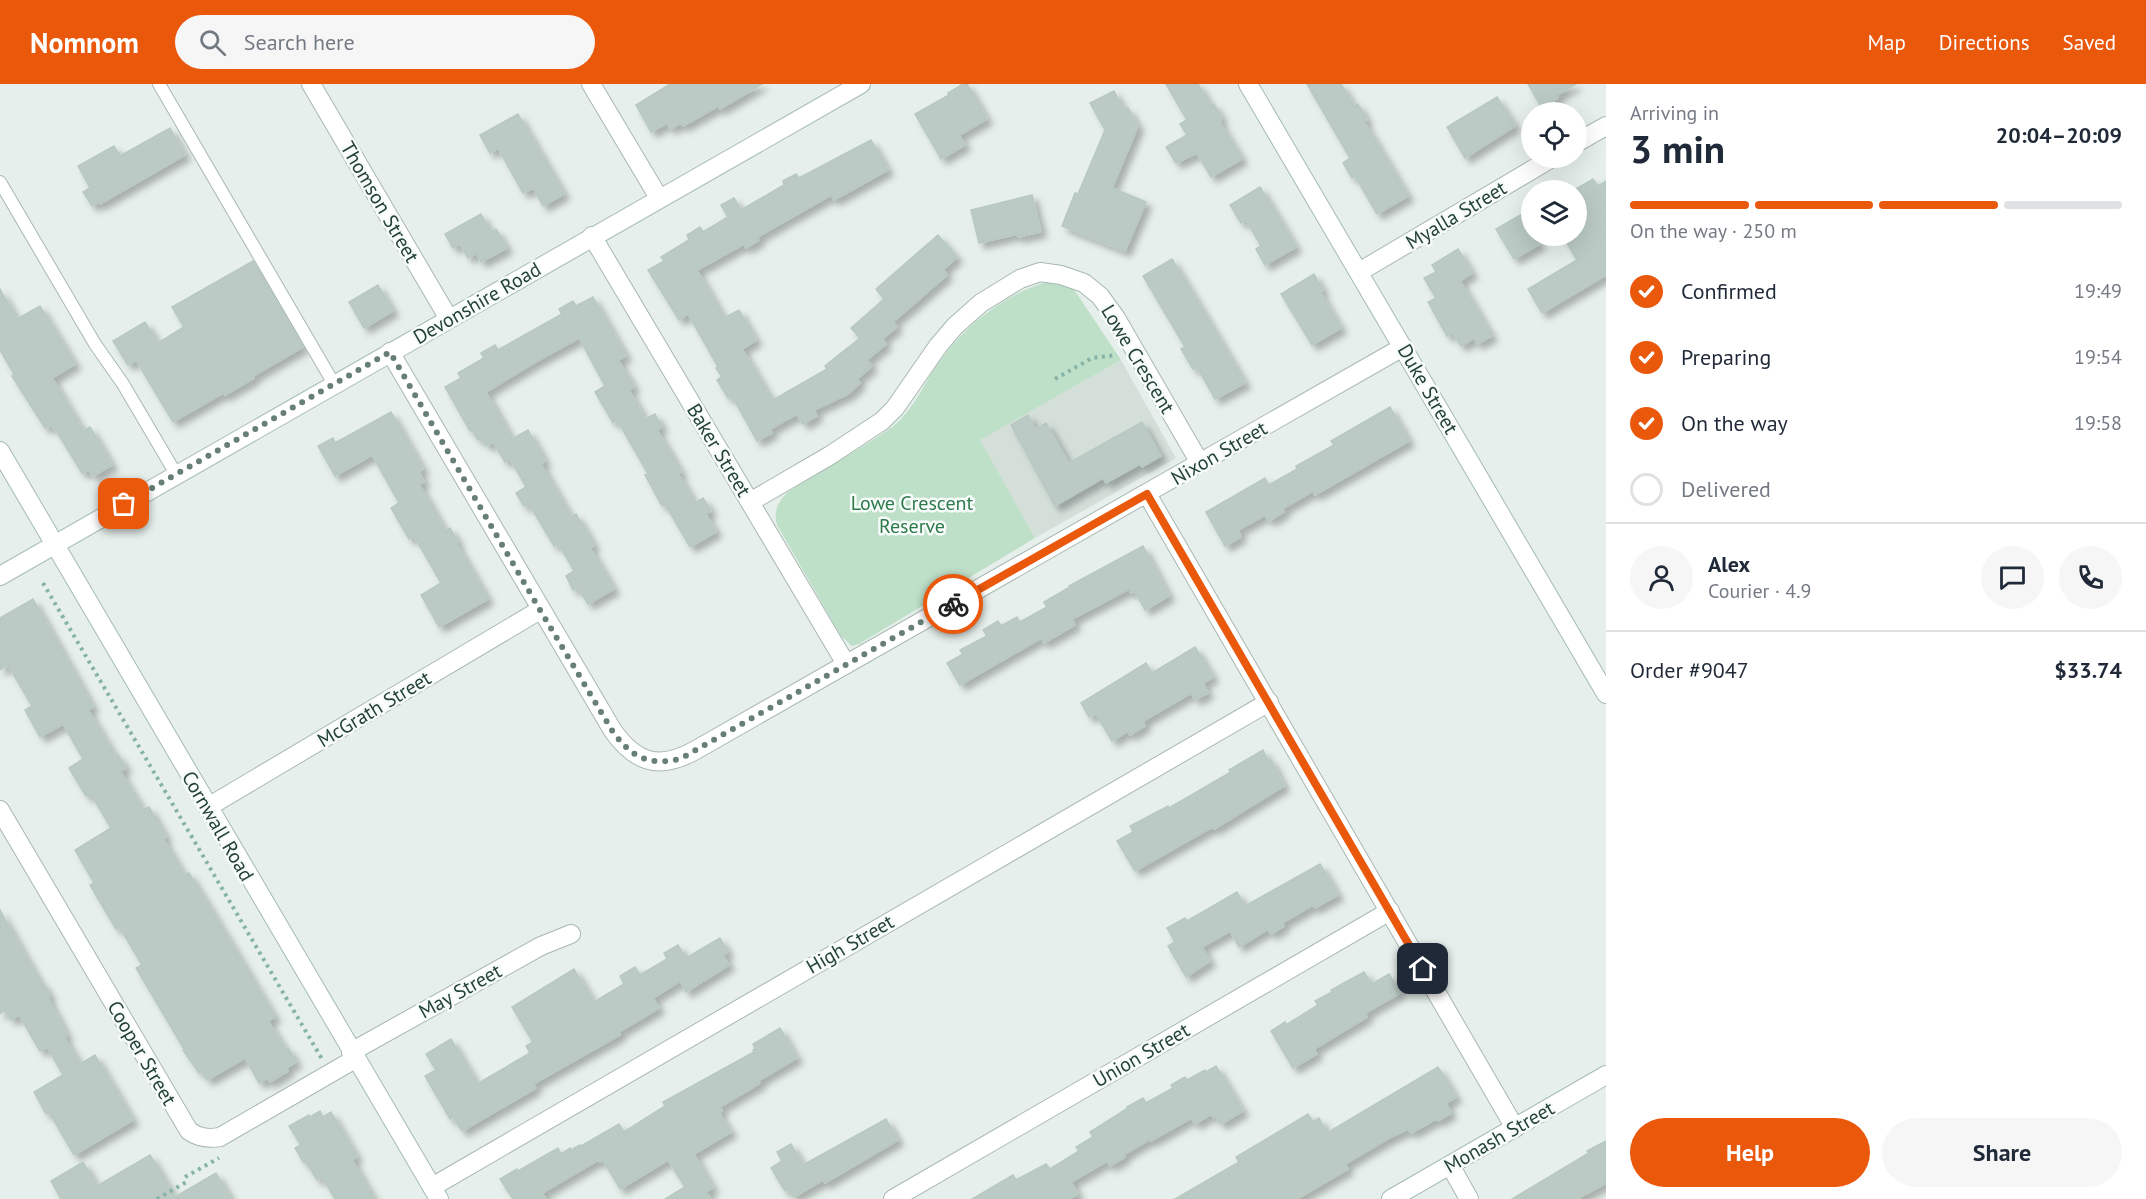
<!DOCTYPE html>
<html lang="en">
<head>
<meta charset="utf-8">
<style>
	:root { --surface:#fff; --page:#f6f6f7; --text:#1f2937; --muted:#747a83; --line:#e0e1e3; --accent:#ea580c }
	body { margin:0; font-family:"PT Sans",sans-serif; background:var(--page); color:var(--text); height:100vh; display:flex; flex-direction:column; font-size:22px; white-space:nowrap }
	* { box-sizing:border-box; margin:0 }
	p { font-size:20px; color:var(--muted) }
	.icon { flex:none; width:33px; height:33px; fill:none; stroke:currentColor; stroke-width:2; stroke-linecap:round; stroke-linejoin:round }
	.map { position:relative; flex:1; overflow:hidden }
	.drawer { display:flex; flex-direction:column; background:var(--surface); width:540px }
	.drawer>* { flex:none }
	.buttons { position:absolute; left:1521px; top:18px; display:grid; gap:12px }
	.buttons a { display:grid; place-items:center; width:66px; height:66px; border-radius:50%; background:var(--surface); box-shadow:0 6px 24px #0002; font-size:30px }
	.pin { position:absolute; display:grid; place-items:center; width:51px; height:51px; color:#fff; margin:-26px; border-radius:12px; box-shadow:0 3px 9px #0006 }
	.courier { position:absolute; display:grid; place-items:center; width:60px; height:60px; margin:-30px; border:4px solid #ea580c; border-radius:50%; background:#fff; color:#222; box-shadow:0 2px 8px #0007 }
	.head em { font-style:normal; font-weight:700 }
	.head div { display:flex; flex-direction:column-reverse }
	.head { display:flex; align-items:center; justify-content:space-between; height:102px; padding:0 24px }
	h1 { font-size:39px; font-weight:700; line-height:45px }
	.bar { display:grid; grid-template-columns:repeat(4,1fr); gap:9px 6px; align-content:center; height:72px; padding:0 24px }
	.bar i { height:8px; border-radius:4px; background:var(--line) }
	.bar .current { background:var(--accent) }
	.bar p { grid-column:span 4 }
	.line { display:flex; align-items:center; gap:15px; padding:0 24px; border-top:2px solid var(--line) }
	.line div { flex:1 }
	.round { display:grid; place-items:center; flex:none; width:63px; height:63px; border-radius:32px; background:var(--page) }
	ol { padding:0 24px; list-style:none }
	li { display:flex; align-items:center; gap:18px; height:66px }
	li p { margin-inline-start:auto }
	li .icon { padding:6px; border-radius:50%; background:var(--accent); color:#fff; stroke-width:4 }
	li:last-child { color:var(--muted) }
	li i { width:33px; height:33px; border:3px solid var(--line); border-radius:50% }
	.button { display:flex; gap:12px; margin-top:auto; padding:12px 24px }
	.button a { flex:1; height:69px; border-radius:36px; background:var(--accent); color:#fff; font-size:24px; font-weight:700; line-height:69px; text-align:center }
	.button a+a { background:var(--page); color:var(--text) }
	header { display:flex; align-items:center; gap:36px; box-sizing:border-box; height:84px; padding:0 30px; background:var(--accent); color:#fff }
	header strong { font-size:28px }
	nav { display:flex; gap:33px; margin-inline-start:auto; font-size:21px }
	.search { width:420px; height:54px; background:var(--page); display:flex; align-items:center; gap:15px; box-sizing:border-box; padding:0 21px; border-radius:33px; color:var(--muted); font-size:22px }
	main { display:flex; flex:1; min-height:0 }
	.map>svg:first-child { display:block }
	.built { fill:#d4dfda }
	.green { fill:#bfe0c8 }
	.building { fill:#bbcac4; stroke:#b8c9c2; stroke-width:1.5; filter:url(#shadow) }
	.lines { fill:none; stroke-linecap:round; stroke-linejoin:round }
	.lane-casing { stroke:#a8b8b2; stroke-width:14 }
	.street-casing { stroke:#a8b8b2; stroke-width:20 }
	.secondary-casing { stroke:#a4bbb3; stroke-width:20 }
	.path { stroke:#86b3a5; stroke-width:4; stroke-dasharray:3 4.5; stroke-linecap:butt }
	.lane { stroke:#fff; stroke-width:12 }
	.street { stroke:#fff; stroke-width:18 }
	.secondary { stroke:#fff; stroke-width:18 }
	.done { stroke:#687f78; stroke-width:6; stroke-dasharray:0 10.8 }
	.route { stroke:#ea580c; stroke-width:8 }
	.labels { text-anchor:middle; stroke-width:5; stroke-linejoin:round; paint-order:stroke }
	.street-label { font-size:20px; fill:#24423a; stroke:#f7fbf9 }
	.park-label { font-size:20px; fill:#2d7a4b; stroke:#f7fbf9 }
</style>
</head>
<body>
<header>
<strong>Nomnom</strong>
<div class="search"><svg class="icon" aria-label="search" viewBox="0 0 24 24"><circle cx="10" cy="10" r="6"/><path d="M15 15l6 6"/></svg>Search here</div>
<nav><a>Map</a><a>Directions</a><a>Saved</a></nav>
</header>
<main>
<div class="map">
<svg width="1606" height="1115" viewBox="0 0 1606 1115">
	<defs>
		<filter id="shadow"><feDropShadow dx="5.5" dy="5.5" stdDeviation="3" flood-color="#0004"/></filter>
	</defs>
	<rect width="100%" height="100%" fill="#e6efeb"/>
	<path class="built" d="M1121 276 1176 374 1035 454 979 356Z"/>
	<path class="green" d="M1043 199H1064L1075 207 1121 276 980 356 1035 454 859 560 852 562 841 552 777 441C773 428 778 417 788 408 810 394 833 381 855 367 869 358 884 350 897 339 912 325 921 307 931 290 958 248 996 215 1043 199Z"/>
	<g class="building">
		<path d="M670 0H762L720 25 718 22 683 42 681 39 670 45 667 39 651 48 636 21Z"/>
		<path d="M963 0H967L987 35 959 51 965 61 941 75 915 30 949 11 948 9Z"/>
		<path d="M1166 0H1198L1211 22 1214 20 1222 35 1219 37 1242 75 1211 93 1197 69 1176 79 1166 63 1187 51 1180 40 1187 36Z"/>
		<path d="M1307 0H1341L1354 22 1358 20 1367 36 1364 38 1408 112 1377 130 1355 92 1352 94 1343 79 1350 74Z"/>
		<path d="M1528 0H1576L1557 11 1558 14 1542 24Z"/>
		<path d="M1114 7 1124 26 1128 24 1138 42 1112 104 1146 118 1125 167 1062 142 1075 109 1078 110 1105 46 1090 19Z"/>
		<path d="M1497 13 1515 42 1465 74 1447 43Z"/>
		<path d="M518 30 564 110 543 122 533 104 523 109 498 64 490 69 480 51Z"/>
		<path d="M170 44 185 71 100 120 99 118 92 122 83 108 90 104 78 82 114 62 120 72Z"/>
		<path d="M871 56 888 86 834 116 831 111 757 153 759 156 746 164 744 160 697 186 724 234 739 226 756 256 742 265 768 310 770 309 773 316 827 285 825 282 860 254 851 244 884 215 876 205 938 151 957 173 943 186 947 191 893 238 897 243 882 255 886 260 867 276 872 282 857 295 860 299 848 310 814 326 817 332 803 340 797 330 770 345 772 349 757 357 732 312 728 314 717 296 722 293 716 284 718 283 688 230 679 236 648 186 664 177 661 173 689 156 687 151 700 143 703 148 728 133 721 121 734 114 741 126 784 101 783 97 796 90 799 94Z"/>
		<path d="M1593 95 1598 102 1606 97V191L1542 229 1528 205 1577 176 1563 152H1576V105Z"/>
		<path d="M1260 103 1296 163 1265 181 1256 165 1261 162 1246 136 1241 139 1230 121Z"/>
		<path d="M1032 111 1041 148 1018 153 1017 150 979 159 971 126Z"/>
		<path d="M481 130 491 148 496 145 507 164 481 178 476 169 468 174 460 160 453 164 445 150Z"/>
		<path d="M1522 130 1532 146V152H1535L1540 160 1514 175 1496 145Z"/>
		<path d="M1458 165 1472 189 1460 197 1492 252 1477 260 1474 254 1461 262 1452 248 1447 252 1428 218 1436 214 1424 194 1436 188 1432 181Z"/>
		<path d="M1172 175 1245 299 1215 315 1197 283 1193 285 1181 265 1185 263 1143 192Z"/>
		<path d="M253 177 303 263 253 292 254 294 225 311 223 309 173 338 136 276 128 281 113 257 145 238 158 259 184 243 172 223Z"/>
		<path d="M1314 190 1323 206 1320 208 1341 244 1312 261 1281 210Z"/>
		<path d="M378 201 393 227 364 244 349 218Z"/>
		<path d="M0 205 17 235 40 222 75 280 52 294 83 347 90 343 112 381 93 392 89 386 82 389 57 348 51 341 45 344 12 292 14 290 0 266Z"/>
		<path d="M593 213 626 272 618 276 634 303 629 306 645 335 655 330 662 343 657 346 681 388 678 390 695 419 703 414 711 427 706 430 716 448 690 463 665 420 662 422 645 391 648 390 617 336 613 339 595 308 605 302 579 254 537 277 486 308 512 355 528 346 545 377 541 380 571 433 576 430 594 461 590 464 614 505 588 520 578 503 573 506 566 492 574 487 558 459 554 462 529 420 524 422 516 409 526 403 510 375 505 378 493 358 487 362 482 354 478 356 472 346 470 347 445 303 461 294 458 289 484 274 481 269 495 261 498 266 562 230 559 225 573 217 576 222Z"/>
		<path d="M1390 323 1409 357 1315 411 1313 407 1282 425 1284 428 1269 437 1265 431 1238 446 1241 453 1225 462 1206 428 1265 394 1269 401 1297 385 1296 382 1334 361 1331 357Z"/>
		<path d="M391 328 423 385 419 388 424 398 419 400 445 447 450 444 458 458 456 459 488 515 439 543 421 511 441 499 414 452 409 455 391 424 399 419 372 371 335 392 318 362 333 354 335 359Z"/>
		<path d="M1028 331 1036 345 1046 339 1069 379 1142 338 1161 372 1142 383 1140 380 1106 399 1103 394 1055 422 1011 341Z"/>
		<path d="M1143 462 1169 512 1145 526 1135 507 1131 509 1129 505 1072 535 1075 541 1044 559 1041 554 960 601 947 579 963 570 960 566 987 552 983 546 998 537 1001 542 1017 533 1020 538 1047 523 1044 518 1070 503 1069 502Z"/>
		<path d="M33 515 93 623 88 626 115 672 118 671 126 684 120 687 143 726 149 723 166 753 163 755 184 791 189 789 275 933 268 937 285 965 288 964 296 978 286 984 288 987 270 998 268 994 259 999 245 974 207 996 202 987 199 989 183 966 184 965 136 884 142 881 119 842 116 845 90 801 94 799 75 766 111 744 91 710 86 712 69 684 83 675 63 640 40 653 25 626 32 622 8 581 0 586V534Z"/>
		<path d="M1195 563 1213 593 1203 599 1208 609 1195 616 1191 609 1143 637 1145 642 1130 651 1128 647 1112 657 1096 630 1089 633 1081 619 1146 579 1152 589Z"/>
		<path d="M1263 666 1269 678 1271 676 1284 702 1214 745 1212 743 1135 787 1117 757 1133 748 1130 742 1168 722 1169 724 1231 688 1229 686Z"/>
		<path d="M1320 780 1338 811 1315 824 1313 821 1282 839 1284 842 1271 850 1268 845 1239 863 1230 847 1202 863 1210 877 1186 893 1168 862 1175 858 1167 844 1185 834 1187 837 1237 808 1245 822Z"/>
		<path d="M0 826 41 900 43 899 50 912 48 914 67 951 64 953 80 980 95 971 133 1036 74 1071 49 1028 46 1030 34 1008 63 991 47 963 40 967 19 931 11 936 5 926 0 930Z"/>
		<path d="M720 854 728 868 723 871 729 881 686 908 680 897 653 914 659 924 619 948 620 951 533 1000 536 1004 462 1047 453 1033 450 1035 425 992 436 986 426 970 451 955 477 1000 530 969 526 962 533 958 512 923 574 885 594 918 624 900 620 892 635 883 640 891 667 875 664 869 678 861 686 874Z"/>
		<path d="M1364 888 1372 900 1389 890 1400 909 1365 929 1367 933 1314 965 1317 970 1293 984 1271 947 1285 938 1286 941 1318 921 1315 917 1332 908 1331 906Z"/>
		<path d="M780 944 797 974 758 997 760 999 720 1023 722 1027 719 1029 731 1048 694 1070 713 1104 706 1108 711 1115H665L685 1103 668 1076 620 1105 603 1076 600 1078 598 1076 542 1109 546 1115H513L500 1095 517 1085 518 1087 558 1064 561 1070 570 1064 571 1066 580 1061 581 1062 619 1040 624 1048 665 1022 663 1018 754 968 753 966 755 965 753 960Z"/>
		<path d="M1216 982 1243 1027 1221 1040 1216 1032 1214 1034 1211 1030 1195 1040 1191 1034 1151 1057 1150 1055 1123 1071 1125 1073 1110 1082 1107 1077 1071 1098 1078 1110 1069 1115H972L1013 1091 1016 1096 1046 1080 1050 1085 1079 1067 1076 1063 1093 1053 1090 1048 1128 1024 1127 1023 1143 1014 1146 1019 1173 1004 1171 1001 1185 993 1187 996 1205 986 1206 988Z"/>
		<path d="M1438 983 1456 1013 1446 1019 1451 1029 1438 1037 1436 1035 1411 1049 1408 1045 1389 1054 1345 1080 1348 1085 1297 1115H1175L1239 1078 1236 1073 1308 1030 1313 1038 1319 1034 1327 1049Z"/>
		<path d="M320 1027 323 1033 331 1028 357 1073 352 1076 374 1115H335L322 1093 317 1096 306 1078 304 1079 295 1064 301 1061 289 1042 309 1031 310 1033Z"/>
		<path d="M886 1035 898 1056 825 1099 823 1096 794 1113 788 1105 785 1107 771 1084 782 1077 777 1068 791 1060 803 1081Z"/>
		<path d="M1606 1057V1099L1577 1115H1512L1589 1069 1587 1067Z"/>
		<path d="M150 1071 175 1113 216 1089 231 1115H61L51 1097 83 1078 97 1102Z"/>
	</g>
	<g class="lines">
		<defs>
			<g id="lane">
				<path d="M159 0 334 300"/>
				<path d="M0 98 95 260 123 300 176 390"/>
			</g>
			<g id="street">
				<path d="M311 0 449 235"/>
				<path d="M591 0 659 114"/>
				<path d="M1576 59 1606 42"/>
				<path d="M592 152 846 580"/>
				<path d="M1359 188 1552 74"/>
				<path d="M390 268 613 647C636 679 659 686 694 667L1403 263"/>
				<path d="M1147 410 1515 1044"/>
				<path d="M750 418 829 372 882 337 895 324 938 262 955 242 981 219 1020 195 1040 188 1061 191 1084 199 1100 212 1116 234 1200 379"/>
				<path d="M208 723 540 526"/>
				<path d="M0 726 189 1047C199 1054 208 1055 220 1053L355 975"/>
				<path d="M351 968 541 862 571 850"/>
				<path d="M1450 1081 1469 1115"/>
				<path d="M432 1103 1269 618"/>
				<path d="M893 1115 1390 827"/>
			</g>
			<g id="secondary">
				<path d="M1248 0 1606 610"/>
				<path d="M0 367 439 1115"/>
				<path d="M0 492 861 0"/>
				<path d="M1391 1115 1606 991"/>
			</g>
		</defs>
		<use href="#lane" class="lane-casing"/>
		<use href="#street" class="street-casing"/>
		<use href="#secondary" class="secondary-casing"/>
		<g class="path">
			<path d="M1055 295 1092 274 1117 271"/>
			<path d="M43 499 322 975"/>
			<path d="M185 1093 219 1074"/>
			<path d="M157 1115 188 1097"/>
		</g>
		<use href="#lane" class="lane"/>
		<use href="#street" class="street"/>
		<use href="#secondary" class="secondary"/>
	</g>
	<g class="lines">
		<path class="done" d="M124 420 390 268 540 526 613 648C632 673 647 682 680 675L953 520"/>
		<path class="route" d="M953 520 1147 410 1423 885"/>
	</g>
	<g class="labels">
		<g class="street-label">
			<text transform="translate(380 118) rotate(60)" y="7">Thomson Street</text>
			<text transform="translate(1456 131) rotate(-31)" y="7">Myalla Street</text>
			<text transform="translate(477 219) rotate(-30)" y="7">Devonshire Road</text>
			<text transform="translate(1138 275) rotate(59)" y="7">Lowe Crescent</text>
			<text transform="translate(1428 305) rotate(60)" y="7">Duke Street</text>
			<text transform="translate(719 366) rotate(59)" y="7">Baker Street</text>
			<text transform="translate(1219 369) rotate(-30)" y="7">Nixon Street</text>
			<text transform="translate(374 625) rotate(-31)" y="7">McGrath Street</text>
			<text transform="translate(218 742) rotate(60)" y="7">Cornwall Road</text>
			<text transform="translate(850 860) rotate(-30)" y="7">High Street</text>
			<text transform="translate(460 907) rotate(-29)" y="7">May Street</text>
			<text transform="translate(142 969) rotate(60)" y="7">Cooper Street</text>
			<text transform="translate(1141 971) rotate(-30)" y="7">Union Street</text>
			<text transform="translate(1499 1053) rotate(-30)" y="7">Monash Street</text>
		</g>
		<g class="park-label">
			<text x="912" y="426">Lowe Crescent<tspan x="912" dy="23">Reserve</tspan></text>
		</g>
	</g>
</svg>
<div class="buttons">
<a><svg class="icon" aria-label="locate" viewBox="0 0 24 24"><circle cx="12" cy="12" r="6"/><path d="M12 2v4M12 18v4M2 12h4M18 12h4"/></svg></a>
<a><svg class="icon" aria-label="layers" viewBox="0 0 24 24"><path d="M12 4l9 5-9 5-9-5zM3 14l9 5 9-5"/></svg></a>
</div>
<div class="pin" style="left:124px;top:420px;background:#ea580c"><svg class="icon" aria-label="bag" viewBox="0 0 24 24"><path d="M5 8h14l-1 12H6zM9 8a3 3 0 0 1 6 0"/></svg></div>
<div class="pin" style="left:1423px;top:885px;background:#1f2937"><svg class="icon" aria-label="home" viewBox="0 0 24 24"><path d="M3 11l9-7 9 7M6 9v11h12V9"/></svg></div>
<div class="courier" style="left:953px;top:520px"><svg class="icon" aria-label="bike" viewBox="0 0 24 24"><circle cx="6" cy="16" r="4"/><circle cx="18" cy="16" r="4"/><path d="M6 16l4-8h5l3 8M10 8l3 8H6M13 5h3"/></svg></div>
</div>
<section class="drawer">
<div class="head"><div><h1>3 min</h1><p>Arriving in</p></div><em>20:04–20:09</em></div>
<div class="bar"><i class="current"></i><i class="current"></i><i class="current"></i><i></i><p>On the way · 250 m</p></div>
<ol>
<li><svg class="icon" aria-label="check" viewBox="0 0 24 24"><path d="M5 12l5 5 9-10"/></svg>Confirmed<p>19:49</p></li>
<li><svg class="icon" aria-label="check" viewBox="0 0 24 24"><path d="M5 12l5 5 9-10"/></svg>Preparing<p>19:54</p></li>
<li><svg class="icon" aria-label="check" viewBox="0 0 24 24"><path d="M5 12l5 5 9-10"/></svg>On the way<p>19:58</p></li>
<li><i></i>Delivered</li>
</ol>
<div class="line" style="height:108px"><a class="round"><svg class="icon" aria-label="person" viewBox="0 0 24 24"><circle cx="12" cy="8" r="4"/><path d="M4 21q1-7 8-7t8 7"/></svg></a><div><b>Alex</b><p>Courier · 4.9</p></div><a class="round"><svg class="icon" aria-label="chat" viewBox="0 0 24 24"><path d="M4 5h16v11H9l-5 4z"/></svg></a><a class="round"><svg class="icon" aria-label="phone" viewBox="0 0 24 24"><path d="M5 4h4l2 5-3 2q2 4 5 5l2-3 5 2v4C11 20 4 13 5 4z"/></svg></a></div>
<div class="line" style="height:78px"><div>Order #9047</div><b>$33.74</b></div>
<div class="button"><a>Help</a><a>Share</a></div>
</section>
</main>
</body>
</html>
